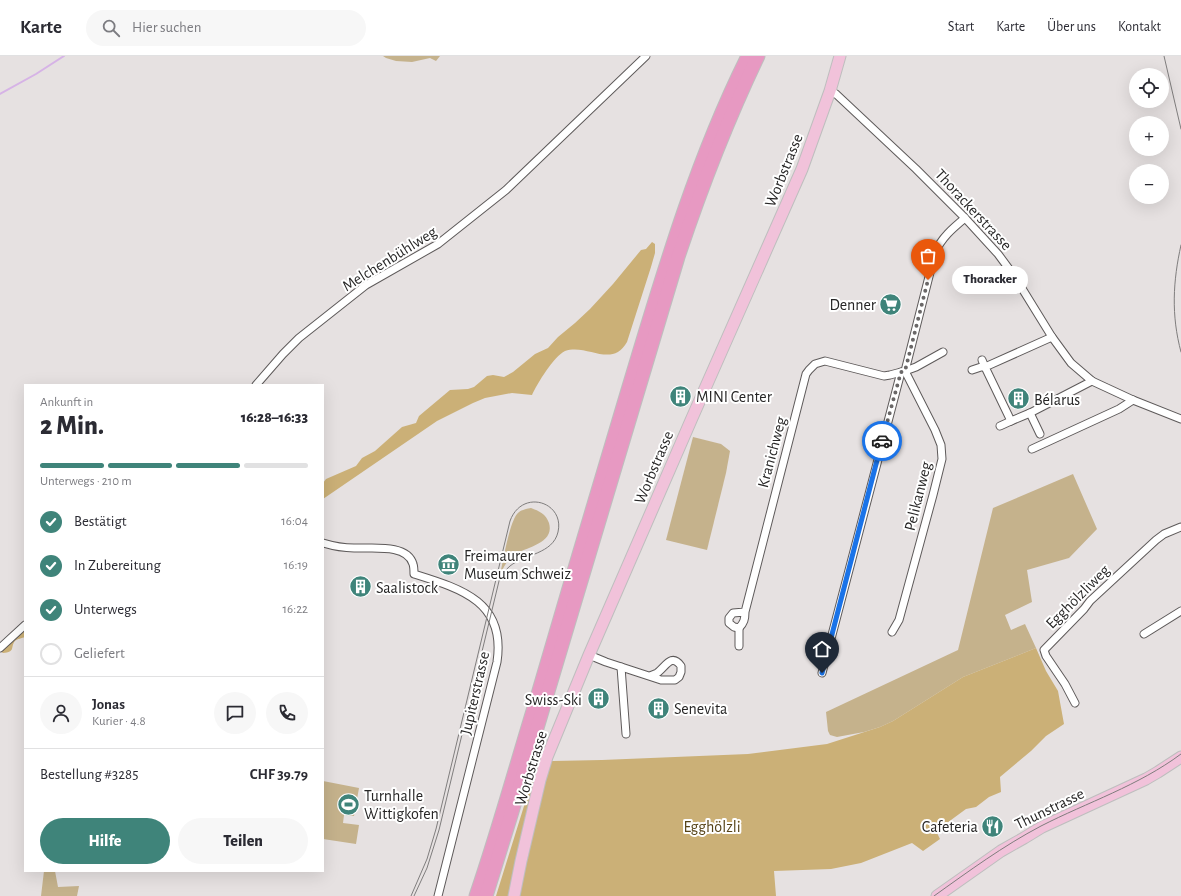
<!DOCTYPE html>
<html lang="de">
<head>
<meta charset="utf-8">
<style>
	:root { --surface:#fff; --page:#f7f7f7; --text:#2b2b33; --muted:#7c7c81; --line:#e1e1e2; --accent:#3f847a }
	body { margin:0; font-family:"Alegreya Sans",sans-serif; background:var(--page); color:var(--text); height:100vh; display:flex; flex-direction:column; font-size:15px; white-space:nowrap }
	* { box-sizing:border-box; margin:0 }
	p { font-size:13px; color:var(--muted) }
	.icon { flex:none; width:22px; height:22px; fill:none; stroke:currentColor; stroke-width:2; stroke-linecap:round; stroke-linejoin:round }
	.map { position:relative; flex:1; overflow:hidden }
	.panel { position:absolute; left:24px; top:328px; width:300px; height:488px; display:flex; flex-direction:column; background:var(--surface); border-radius:0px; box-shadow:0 4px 16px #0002 }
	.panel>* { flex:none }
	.controls { position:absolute; left:1129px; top:12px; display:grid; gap:8px }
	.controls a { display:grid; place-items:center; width:40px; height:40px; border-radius:50%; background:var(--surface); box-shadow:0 4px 16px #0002; font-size:20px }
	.pin { position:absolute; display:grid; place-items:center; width:34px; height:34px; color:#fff; margin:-41px -17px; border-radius:50% 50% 50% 0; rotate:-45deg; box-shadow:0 0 4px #0007 }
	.pin .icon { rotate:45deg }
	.courier { position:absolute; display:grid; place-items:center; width:40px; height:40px; margin:-20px; border:3px solid #1a73e8; border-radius:50%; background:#fff; color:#222; box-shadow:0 1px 5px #0007 }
	.bubble { position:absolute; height:28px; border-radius:14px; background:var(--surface); box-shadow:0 4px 16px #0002; font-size:13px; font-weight:800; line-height:28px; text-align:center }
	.headline em { font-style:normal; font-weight:800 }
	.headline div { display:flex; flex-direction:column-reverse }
	.headline { display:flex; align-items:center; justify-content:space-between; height:68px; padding:0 16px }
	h1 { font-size:26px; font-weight:800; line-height:30px }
	.bar { display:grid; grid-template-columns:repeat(4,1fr); gap:6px 4px; align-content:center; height:48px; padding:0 16px }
	.bar i { height:5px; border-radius:3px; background:var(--line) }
	.bar .current { background:var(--accent) }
	.bar p { grid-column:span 4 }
	.line { display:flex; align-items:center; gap:10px; padding:0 16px; border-top:1px solid var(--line) }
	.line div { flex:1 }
	.round { display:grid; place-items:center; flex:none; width:42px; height:42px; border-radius:21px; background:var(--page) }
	ol { padding:0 16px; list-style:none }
	li { display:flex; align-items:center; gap:12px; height:44px }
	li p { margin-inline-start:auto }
	li .icon { padding:4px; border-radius:50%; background:var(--accent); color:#fff; stroke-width:4 }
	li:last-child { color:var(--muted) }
	li i { width:22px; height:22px; border:2px solid var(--line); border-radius:50% }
	.cta { display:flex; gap:8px; margin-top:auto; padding:8px 16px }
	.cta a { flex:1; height:46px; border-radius:24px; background:var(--accent); color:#fff; font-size:16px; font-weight:800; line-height:46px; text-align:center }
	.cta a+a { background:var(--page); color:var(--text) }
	header { display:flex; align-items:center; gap:24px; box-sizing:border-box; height:56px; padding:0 20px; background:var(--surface); border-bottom:1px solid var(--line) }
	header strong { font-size:19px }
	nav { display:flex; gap:22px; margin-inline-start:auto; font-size:14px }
	.search { width:280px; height:36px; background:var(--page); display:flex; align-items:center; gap:10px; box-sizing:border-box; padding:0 14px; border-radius:22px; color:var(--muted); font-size:15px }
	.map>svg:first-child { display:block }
	.green { fill:#c5b28c }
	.forest { fill:#cbb077 }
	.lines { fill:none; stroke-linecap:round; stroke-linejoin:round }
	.stream { stroke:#d6b3e6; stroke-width:2 }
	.minor-casing { stroke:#5e5a5a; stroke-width:9 }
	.primary-casing { stroke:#bebebe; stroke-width:13 }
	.motorway-casing { stroke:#bebebe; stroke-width:15 }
	.minor { stroke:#fff; stroke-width:7 }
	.primary { stroke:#f1c2da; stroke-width:11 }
	.motorway { stroke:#e799c2; stroke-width:13 }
	.tram { stroke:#7f7d7d; stroke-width:1 }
	.done { stroke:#6a6767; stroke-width:4; stroke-dasharray:0 7.2 }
	.route { stroke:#1a73e8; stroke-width:5 }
	.labels { text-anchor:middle; stroke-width:4; stroke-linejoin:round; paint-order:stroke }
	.street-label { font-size:16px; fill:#272626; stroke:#fff }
	.poi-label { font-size:16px; fill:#272626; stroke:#fff; text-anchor:start }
	.park-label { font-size:16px; fill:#564317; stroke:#fff }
</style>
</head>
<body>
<header>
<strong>Karte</strong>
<div class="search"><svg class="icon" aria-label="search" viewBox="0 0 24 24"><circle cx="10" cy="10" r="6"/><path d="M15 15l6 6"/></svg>Hier suchen</div>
<nav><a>Start</a><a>Karte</a><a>Über uns</a><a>Kontakt</a></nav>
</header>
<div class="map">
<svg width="1181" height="840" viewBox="0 0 1181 840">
	<rect width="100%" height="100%" fill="#e6e1e1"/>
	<g class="green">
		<path d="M383 0H440L436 5 430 2 412 6 396 5 386 2Z"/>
		<path d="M693 381 721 388 730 395 726 417 707 494 666 484Z"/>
		<path d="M1073 418 1097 473 1069 502 1027 514 1032 546 1005 559 1011 574 1025 568 1036 592 963 621 893 665 880 671 864 676 837 681 830 679 828 675 826 656 958 594 993 452Z"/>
		<path d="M531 452C539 455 546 458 549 467 555 488 525 491 514 499 507 504 503 512 500 519 503 506 509 468 517 458 520 454 526 453 531 452Z"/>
		<path d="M323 725 359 732 354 760 344 759 343 767 359 769 356 788 323 783Z"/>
		<path d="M44 815H55L58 831 79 830 77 840H41Z"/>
	</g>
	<g class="forest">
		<path d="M652 186 655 188V197L651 211 627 286C612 313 587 287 565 295 554 300 537 328 532 339L512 337 485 342 473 347 437 365 323 443V427L326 423 356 410 362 402 375 395 402 371 416 367 419 360 450 334 468 333 474 331 487 320 493 319 504 321 513 316 535 298 548 292 558 281 575 267 590 253 613 228 641 194 646 193Z"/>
		<path d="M25 570V581C22 582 17 583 15 585 10 591 16 596 3 597L0 595Z"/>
		<path d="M1036 592 1046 615 1058 635 1064 668 1046 680 1031 695 1000 721 1001 736 989 741 976 751 966 753 936 775 940 783 923 795 912 787 861 807 831 813 774 815 776 840H496L538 705H553L602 704 748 698 827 688 880 671 893 665 963 621Z"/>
	</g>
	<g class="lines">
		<path class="stream" d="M0 38 36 18 64 0"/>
		<defs>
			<g id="minor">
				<path d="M830 35 836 38 916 113 965 162 998 198 1015 221 1052 281 1071 307 1092 325 1133 344 1181 363"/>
				<path d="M1052 281 985 311 1011 365 1030 357 1092 325"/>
				<path d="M972 314 981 311H985L982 304"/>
				<path d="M256 329 283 298 299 282 366 229 438 188 506 134 646 0"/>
				<path d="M1030 357 1040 378"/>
				<path d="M1000 370 1011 365"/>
				<path d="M1032 393 1119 353 1133 344"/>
				<path d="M323 487C333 490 343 492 354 492 370 493 407 487 413 508 414 511 414 515 414 518 462 533 506 546 497 606L438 840"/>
				<path d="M745 556C745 563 744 567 739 572L734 571 729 567V562L733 557 745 556 806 318 809 314 815 308 825 305 884 320 890 319 905 315 935 197C941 182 953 172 965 162"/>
				<path d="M739 572V590"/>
				<path d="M892 576 899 564 933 439 942 403 941 389 935 374 905 315 916 311 943 296"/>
				<path d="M1144 578 1181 555"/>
				<path d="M0 592 25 569"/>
				<path d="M589 599 606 606 661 624H675L679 621 681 616V610C671 596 665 612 657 617 656 618 651 619 650 620"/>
				<path d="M621 611 626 678"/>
				<path d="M822 617 901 316"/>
				<path d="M1075 647 1065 628 1046 600 1044 594 1084 553 1090 545 1156 484 1164 478 1181 471"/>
			</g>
			<g id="primary">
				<path d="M514 840 521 805 540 724 547 701 589 599 692 362 802 113 830 35 840 0"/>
				<path d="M937 840 1001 795 1024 782 1042 771 1146 723 1158 716 1181 701"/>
			</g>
			<g id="motorway">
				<path d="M476 840C498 776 516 710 536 645 566 541 597 438 628 334 662 221 695 106 748 0"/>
				<path d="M486 840 511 759 678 201C701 132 727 65 758 0"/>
			</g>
		</defs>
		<use href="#minor" class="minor-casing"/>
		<use href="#primary" class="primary-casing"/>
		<use href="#motorway" class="motorway-casing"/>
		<use href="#minor" class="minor"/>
		<use href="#primary" class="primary"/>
		<use href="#motorway" class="motorway"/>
		<g class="tram">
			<path d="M1164 0 1181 73"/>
			<path d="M1181 189C1173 225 1171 259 1181 296"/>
			<path d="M411 840 427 803 436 773 510 465C522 432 565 446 558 476 553 498 525 498 510 510 505 514 502 519 499 525L439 774 427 812 414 840"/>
			<path d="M934 840C969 815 1003 790 1041 770 1088 746 1138 730 1181 698"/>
		</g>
	</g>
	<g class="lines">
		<path class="done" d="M882 385 901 316 905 315 928 224"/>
		<path class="route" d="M822 617 882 385"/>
	</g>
	<defs>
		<symbol id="supermarket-disc" viewBox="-11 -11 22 22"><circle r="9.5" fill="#3f847a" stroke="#fff"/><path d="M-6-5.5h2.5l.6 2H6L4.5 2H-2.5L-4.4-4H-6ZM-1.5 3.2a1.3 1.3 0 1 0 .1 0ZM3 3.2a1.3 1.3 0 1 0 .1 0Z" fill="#fff"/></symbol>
		<symbol id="building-disc" viewBox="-11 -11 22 22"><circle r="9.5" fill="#3f847a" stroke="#fff"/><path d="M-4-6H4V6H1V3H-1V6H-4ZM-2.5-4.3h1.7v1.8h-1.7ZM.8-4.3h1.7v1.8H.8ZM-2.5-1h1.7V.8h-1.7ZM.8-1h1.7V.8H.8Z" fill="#fff"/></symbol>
		<symbol id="museum-disc" viewBox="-11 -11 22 22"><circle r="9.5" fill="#3f847a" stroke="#fff"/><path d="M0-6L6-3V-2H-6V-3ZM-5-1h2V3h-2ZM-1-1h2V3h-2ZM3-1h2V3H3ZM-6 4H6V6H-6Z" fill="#fff"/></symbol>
		<symbol id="stadium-disc" viewBox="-11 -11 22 22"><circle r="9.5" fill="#3f847a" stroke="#fff"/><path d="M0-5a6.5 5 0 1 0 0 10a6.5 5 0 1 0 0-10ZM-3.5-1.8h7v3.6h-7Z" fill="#fff"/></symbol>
		<symbol id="restaurant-disc" viewBox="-11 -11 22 22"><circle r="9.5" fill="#3f847a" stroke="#fff"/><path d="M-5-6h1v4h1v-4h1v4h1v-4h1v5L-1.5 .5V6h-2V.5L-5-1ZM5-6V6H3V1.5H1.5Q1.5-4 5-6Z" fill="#fff"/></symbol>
	</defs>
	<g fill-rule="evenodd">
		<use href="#supermarket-disc" x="878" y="236" width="25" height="25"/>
		<use href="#building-disc" x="668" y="328" width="25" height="25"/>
		<use href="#building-disc" x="1006" y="330" width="25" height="25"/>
		<use href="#museum-disc" x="436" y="496" width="25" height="25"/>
		<use href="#building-disc" x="348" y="518" width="25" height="25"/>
		<use href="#building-disc" x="586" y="630" width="25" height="25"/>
		<use href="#building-disc" x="646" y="640" width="25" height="25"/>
		<use href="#stadium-disc" x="336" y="736" width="25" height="25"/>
		<use href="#restaurant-disc" x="980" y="758" width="25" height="25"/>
	</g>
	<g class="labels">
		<g class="street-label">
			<text transform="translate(783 114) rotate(-68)" y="6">Worbstrasse</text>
			<text transform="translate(974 153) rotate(47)" y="6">Thorackerstrasse</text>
			<text transform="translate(389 202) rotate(-32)" y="6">Melchenbühlweg</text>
			<text transform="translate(771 396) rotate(-75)" y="6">Kranichweg</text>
			<text transform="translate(653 411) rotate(-67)" y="6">Worbstrasse</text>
			<text transform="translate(917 440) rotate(-76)" y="6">Pelikanweg</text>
			<text transform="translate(1077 540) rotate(-45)" y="6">Egghölzliweg</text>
			<text transform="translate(474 637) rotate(-77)" y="6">Jupiterstrasse</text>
			<text transform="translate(530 712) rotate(-73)" y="6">Worbstrasse</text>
			<text transform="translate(1049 752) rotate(-26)" y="6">Thunstrasse</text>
		</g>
		<g class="poi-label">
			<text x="876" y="254" text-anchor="end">Denner</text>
			<text x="696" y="346">MINI Center</text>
			<text x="1034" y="349">Bélarus</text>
			<text x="464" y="505">Freimaurer<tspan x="464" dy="18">Museum Schweiz</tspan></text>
			<text x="376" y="537">Saalistock</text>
			<text x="582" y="649" text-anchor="end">Swiss-Ski</text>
			<text x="674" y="658">Senevita</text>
			<text x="364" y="745">Turnhalle<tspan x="364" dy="18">Wittigkofen</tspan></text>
			<text x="978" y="776" text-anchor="end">Cafeteria</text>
		</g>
		<g class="park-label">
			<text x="712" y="776">Egghölzli</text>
		</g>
	</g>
</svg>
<div class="controls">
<a><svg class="icon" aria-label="locate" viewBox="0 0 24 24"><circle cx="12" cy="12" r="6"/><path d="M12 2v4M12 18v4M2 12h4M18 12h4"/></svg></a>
<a>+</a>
<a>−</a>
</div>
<div class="pin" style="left:928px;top:224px;background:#ea580c"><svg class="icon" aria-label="bag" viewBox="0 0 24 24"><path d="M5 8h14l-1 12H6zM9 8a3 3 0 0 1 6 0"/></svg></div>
<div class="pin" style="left:822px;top:617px;background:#1f2937"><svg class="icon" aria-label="home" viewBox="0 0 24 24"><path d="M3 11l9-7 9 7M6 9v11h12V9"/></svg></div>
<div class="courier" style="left:882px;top:385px"><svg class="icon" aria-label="car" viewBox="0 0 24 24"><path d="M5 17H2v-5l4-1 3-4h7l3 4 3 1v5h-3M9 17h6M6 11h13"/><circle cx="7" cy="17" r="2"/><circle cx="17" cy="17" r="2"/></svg></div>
<div class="bubble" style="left:952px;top:210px;width:76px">Thoracker</div>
<section class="panel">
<div class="headline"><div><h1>2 Min.</h1><p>Ankunft in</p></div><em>16:28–16:33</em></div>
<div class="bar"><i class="current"></i><i class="current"></i><i class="current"></i><i></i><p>Unterwegs · 210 m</p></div>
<ol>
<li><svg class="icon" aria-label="check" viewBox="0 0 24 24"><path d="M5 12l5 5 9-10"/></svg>Bestätigt<p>16:04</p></li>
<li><svg class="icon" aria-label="check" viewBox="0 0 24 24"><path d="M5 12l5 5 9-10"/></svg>In Zubereitung<p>16:19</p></li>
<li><svg class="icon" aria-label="check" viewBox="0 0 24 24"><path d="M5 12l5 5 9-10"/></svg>Unterwegs<p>16:22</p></li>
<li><i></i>Geliefert</li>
</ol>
<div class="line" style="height:72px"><a class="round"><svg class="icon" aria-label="person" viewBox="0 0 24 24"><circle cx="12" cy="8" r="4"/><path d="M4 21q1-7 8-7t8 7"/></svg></a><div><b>Jonas</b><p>Kurier · 4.8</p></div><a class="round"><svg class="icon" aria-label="chat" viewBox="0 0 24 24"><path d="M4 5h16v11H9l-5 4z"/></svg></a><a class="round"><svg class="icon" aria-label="phone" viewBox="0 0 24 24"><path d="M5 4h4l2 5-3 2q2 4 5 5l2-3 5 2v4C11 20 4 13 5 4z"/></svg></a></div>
<div class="line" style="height:52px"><div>Bestellung #3285</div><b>CHF 39.79</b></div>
<div class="cta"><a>Hilfe</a><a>Teilen</a></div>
</section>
</div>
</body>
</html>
